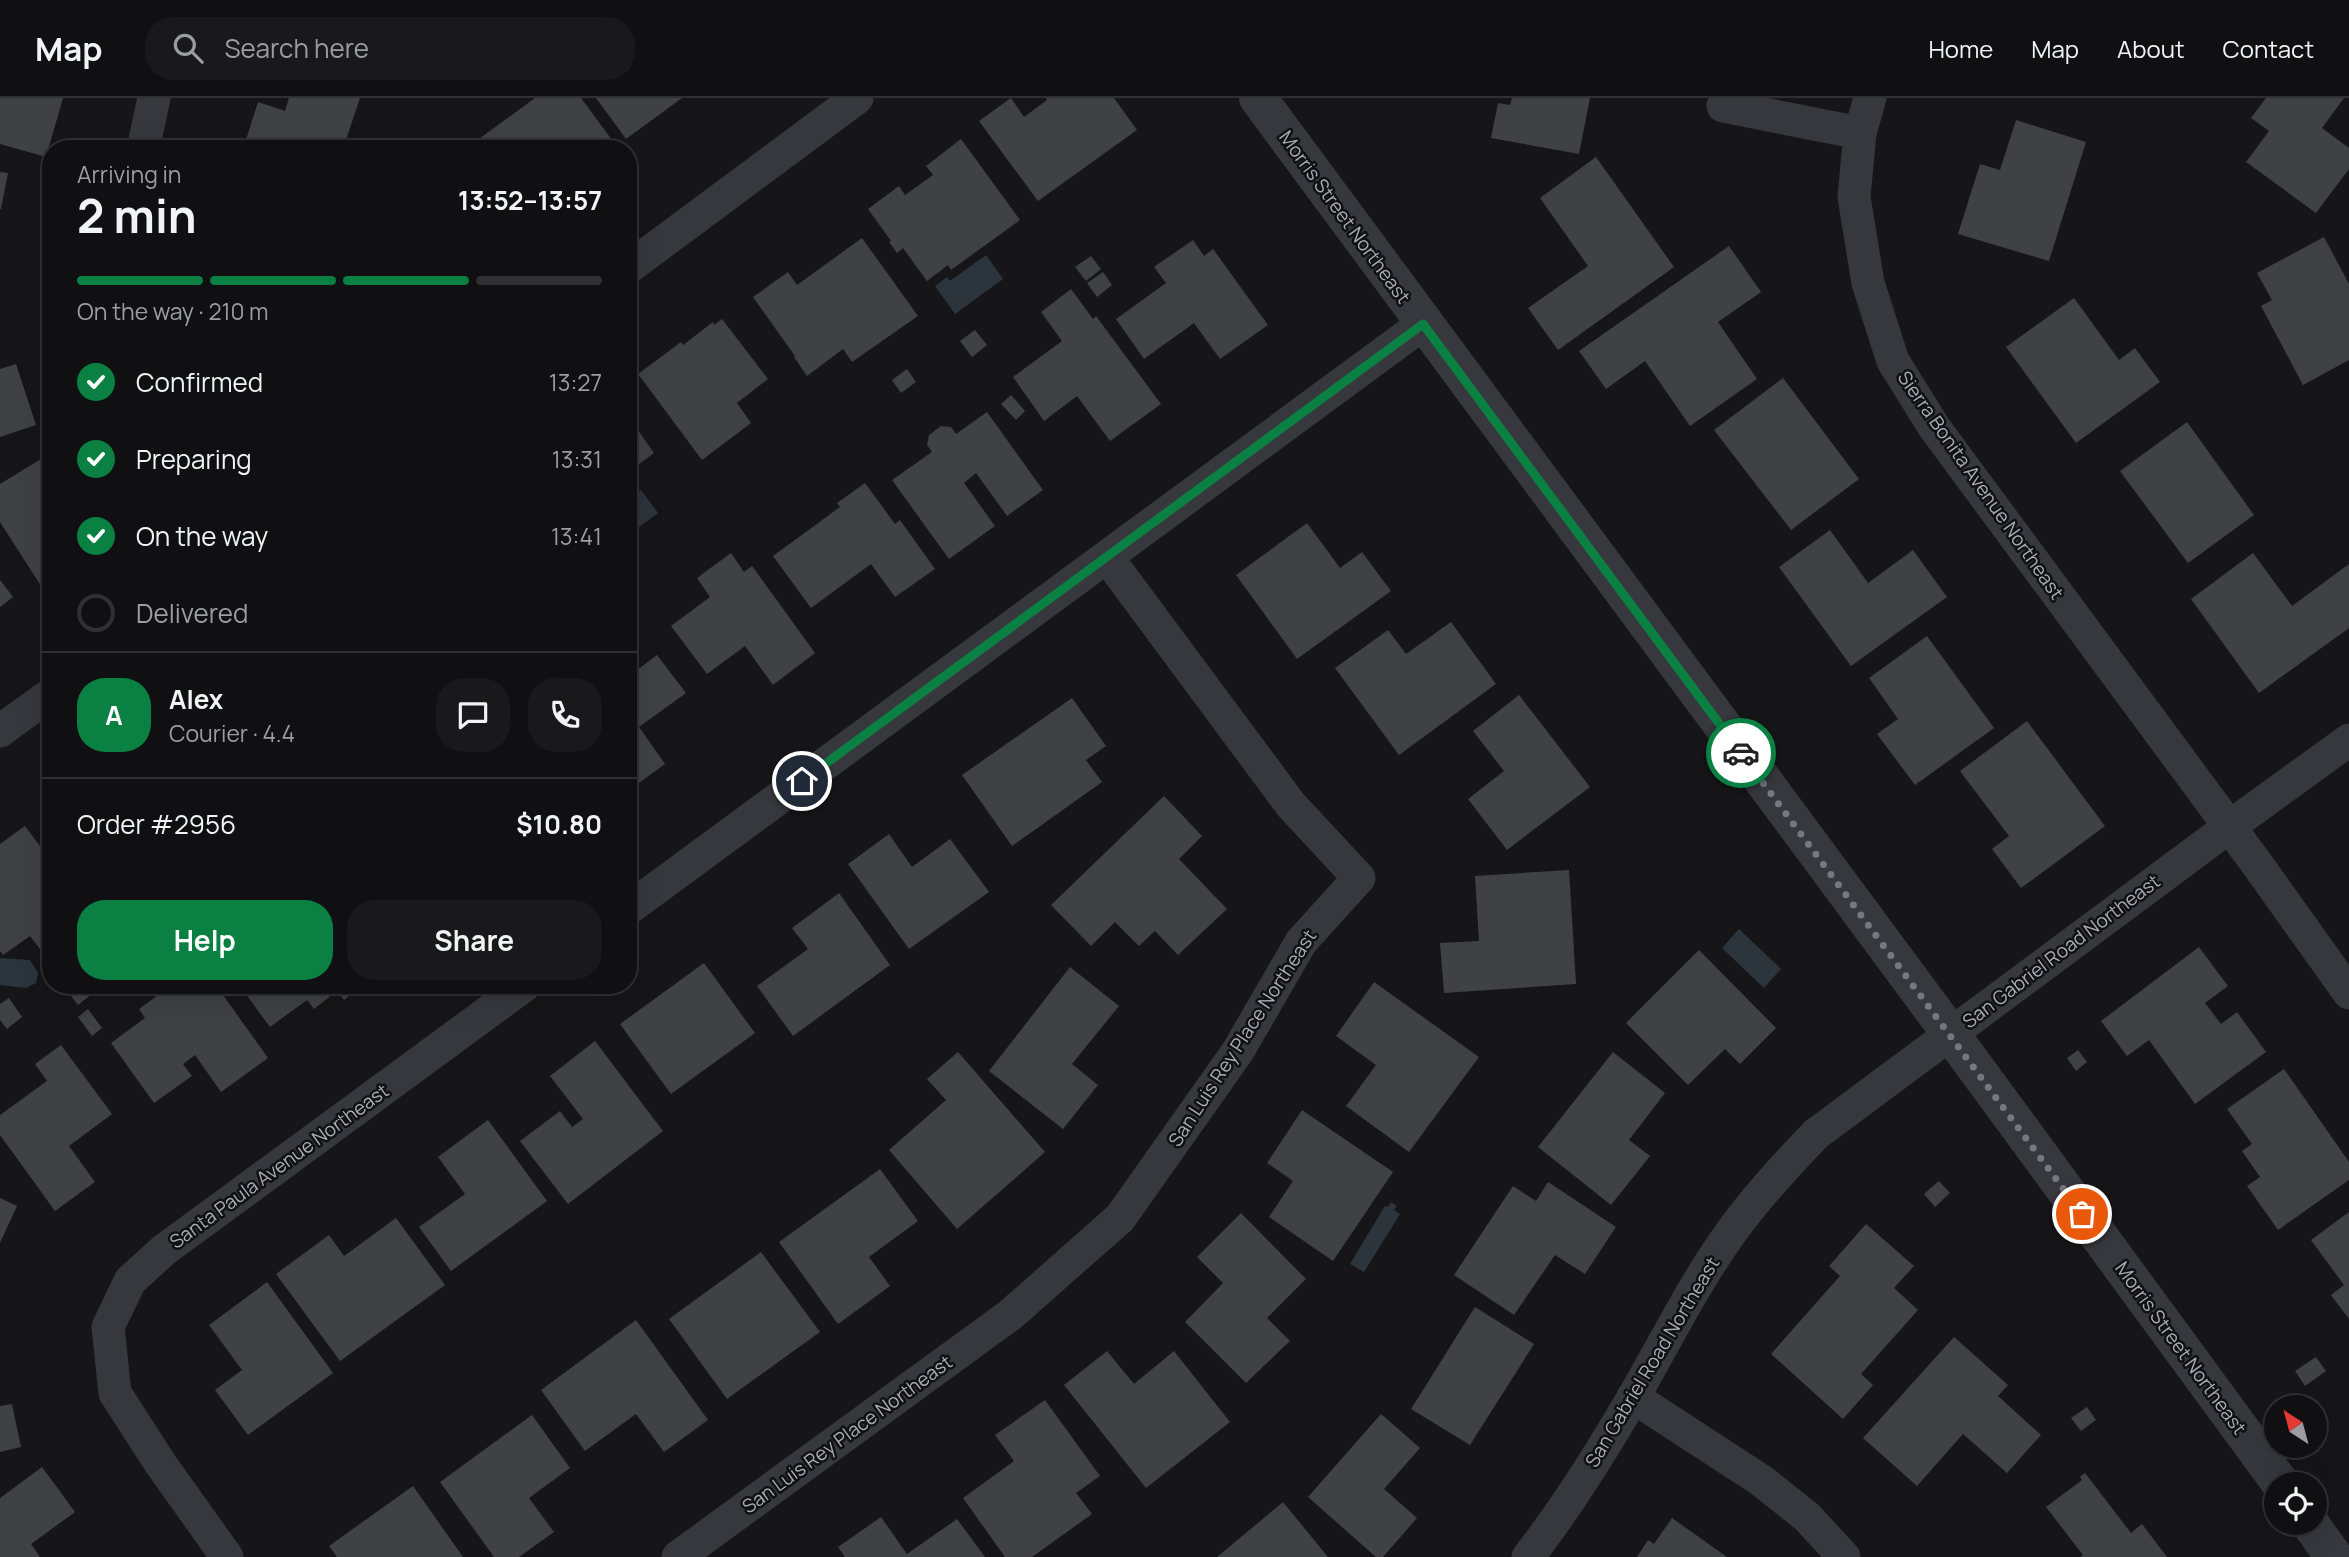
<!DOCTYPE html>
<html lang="en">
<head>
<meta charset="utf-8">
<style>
	:root { --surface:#101012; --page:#19191b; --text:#f1f3f6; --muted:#9c9d9f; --line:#303032; --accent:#0b8043 }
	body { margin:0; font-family:Manrope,sans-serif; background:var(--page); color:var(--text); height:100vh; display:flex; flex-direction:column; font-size:26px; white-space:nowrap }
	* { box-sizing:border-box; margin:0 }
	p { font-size:23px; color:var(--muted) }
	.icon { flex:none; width:38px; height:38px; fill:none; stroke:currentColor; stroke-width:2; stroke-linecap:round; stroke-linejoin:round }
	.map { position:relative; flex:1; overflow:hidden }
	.side { position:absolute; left:42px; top:42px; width:595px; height:854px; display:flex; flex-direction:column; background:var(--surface); border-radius:28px; box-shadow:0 7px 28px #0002,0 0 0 2px var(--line) }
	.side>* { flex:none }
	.needle { width:46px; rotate:324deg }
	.tools { position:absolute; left:2264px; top:1297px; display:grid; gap:14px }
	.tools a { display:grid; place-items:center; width:63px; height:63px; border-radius:50%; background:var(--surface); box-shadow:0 7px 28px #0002,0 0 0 2px var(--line); font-size:35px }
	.pin { position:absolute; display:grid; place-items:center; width:60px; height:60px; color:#fff; margin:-30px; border:4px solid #fff; border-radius:50%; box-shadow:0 2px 7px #0007 }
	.courier { position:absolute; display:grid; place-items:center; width:70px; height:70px; margin:-35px; border:5px solid #0b8043; border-radius:50%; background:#fff; color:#222; box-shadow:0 2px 9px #0007 }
	.overview em { font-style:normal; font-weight:700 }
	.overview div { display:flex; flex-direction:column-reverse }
	.overview { display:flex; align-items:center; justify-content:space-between; height:119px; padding:0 35px }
	h1 { font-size:46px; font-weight:700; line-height:52px }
	.bar { display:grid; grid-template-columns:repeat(4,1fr); gap:10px 7px; align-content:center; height:84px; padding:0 35px }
	.bar i { height:9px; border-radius:5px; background:var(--line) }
	.bar .selected { background:var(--accent) }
	.bar p { grid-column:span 4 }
	.line { display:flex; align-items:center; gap:18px; padding:0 35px; border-top:2px solid var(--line) }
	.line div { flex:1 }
	.round { display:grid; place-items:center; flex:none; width:74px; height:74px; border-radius:28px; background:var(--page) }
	ol { padding:0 35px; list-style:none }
	li { display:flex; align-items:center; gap:21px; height:77px }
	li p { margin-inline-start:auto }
	li .icon { padding:7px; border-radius:50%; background:var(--accent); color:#fff; stroke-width:4 }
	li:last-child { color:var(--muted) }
	li i { width:38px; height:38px; border:4px solid var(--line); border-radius:50% }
	.cta { display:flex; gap:14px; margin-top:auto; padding:14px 35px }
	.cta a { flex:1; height:80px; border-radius:28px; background:var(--accent); color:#fff; font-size:28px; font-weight:700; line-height:80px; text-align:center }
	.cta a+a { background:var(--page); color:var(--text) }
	header { display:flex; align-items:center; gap:42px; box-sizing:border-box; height:98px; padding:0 35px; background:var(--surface); border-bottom:2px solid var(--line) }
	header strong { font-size:33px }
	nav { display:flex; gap:38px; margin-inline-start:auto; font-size:24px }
	.search { width:490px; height:63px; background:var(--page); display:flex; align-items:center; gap:18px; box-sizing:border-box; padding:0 24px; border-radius:28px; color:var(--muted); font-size:26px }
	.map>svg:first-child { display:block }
	.water { fill:#2c353c }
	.building { fill:#404145 }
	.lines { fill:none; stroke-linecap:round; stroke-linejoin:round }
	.minor { stroke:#37383d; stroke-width:33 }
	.tertiary { stroke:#37383d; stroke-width:38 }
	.done { stroke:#757880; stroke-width:7; stroke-dasharray:0 12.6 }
	.route { stroke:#0b8043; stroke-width:9 }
	.labels { text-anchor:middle; stroke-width:5; stroke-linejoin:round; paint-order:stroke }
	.street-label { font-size:19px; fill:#a8adb8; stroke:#111113 }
</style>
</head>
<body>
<header>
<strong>Map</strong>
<div class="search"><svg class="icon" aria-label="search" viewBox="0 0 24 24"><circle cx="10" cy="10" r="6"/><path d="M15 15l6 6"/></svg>Search here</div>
<nav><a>Home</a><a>Map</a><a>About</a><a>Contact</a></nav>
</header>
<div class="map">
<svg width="2349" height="1459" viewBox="0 0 2349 1459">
	<rect width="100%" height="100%" fill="#161618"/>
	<g class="water">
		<path d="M986 157 1003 181 955 216 935 188 947 179 950 183Z"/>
		<path d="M641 392 658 415 628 437V402Z"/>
		<path d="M1739 831 1781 871 1764 890 1722 850Z"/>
		<path d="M0 860 30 862 38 875 36 885 26 890 0 887Z"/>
		<path d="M1391 1104 1397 1108 1394 1112 1400 1116 1364 1174 1350 1166 1385 1108 1388 1109Z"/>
	</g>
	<g class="building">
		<path d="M0 0H63L46 59 0 46Z"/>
		<path d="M289 0H360L343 51H243L258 4 285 13Z"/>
		<path d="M535 0H581L612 42 600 51H465Z"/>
		<path d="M596 0H682L626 41Z"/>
		<path d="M1011 0 1024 19 1047 2 1046 0H1114L1137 32 1038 103 979 23Z"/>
		<path d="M1512 0H1590L1579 56 1491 40 1498 5 1510 7Z"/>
		<path d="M2266 0H2344L2322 30 2349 50V71L2316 115 2246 64 2269 33 2251 20Z"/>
		<path d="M2016 22 2086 44 2049 163 1958 136 1980 66 2000 72Z"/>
		<path d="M961 41 1020 122 951 172 948 167 927 183 903 150 897 155 889 144 891 143 868 111 899 88 905 97 933 77 926 68Z"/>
		<path d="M1596 59 1674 169 1558 252 1528 210 1588 168 1540 100Z"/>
		<path d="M0 74 8 75 1 111H0Z"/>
		<path d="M2324 139 2349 186V262L2303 287 2261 208 2272 202 2257 175Z"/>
		<path d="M862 140 918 218 852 264 843 251 807 278 794 259 795 258 753 199 788 174 797 187Z"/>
		<path d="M1193 142 1204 158 1213 151 1268 227 1220 261 1194 225 1144 261 1116 221 1166 185 1154 169Z"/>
		<path d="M1729 148 1761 194 1718 224 1757 281 1690 328 1645 263 1606 291 1579 253Z"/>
		<path d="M1091 158 1101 171 1086 183 1075 169Z"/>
		<path d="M1103 174 1112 187 1097 199 1087 185Z"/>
		<path d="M1071 191 1093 221 1096 218 1161 306 1110 343 1077 298 1044 323 1013 279 1062 243 1041 214Z"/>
		<path d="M2074 200 2119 262 2135 250 2160 284 2076 345 2006 249Z"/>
		<path d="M722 221 768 281 737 305 751 325 702 362 638 276 681 244 683 247 713 224 714 227Z"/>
		<path d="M975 232 987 247 972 259 960 243Z"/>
		<path d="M16 266 36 327 0 339V271Z"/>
		<path d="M907 271 916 284 901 295 892 282Z"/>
		<path d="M1783 280 1859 381 1791 432 1714 332Z"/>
		<path d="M1011 297 1025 313 1016 322 1001 306Z"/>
		<path d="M987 314 1043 392 1007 418 976 375 964 385 995 428 949 461 892 382 932 354 927 347 929 337 941 328 951 329 956 336Z"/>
		<path d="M628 318 654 355 628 374Z"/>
		<path d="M2187 324 2254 417 2188 465 2120 373Z"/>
		<path d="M41 361 51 376V481L41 488 0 424V386Z"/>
		<path d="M865 385 895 426 900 422 935 471 895 499 871 466 811 510 773 458 840 409 837 405Z"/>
		<path d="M1307 425 1340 470 1362 454 1391 493 1297 561 1236 477Z"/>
		<path d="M1830 432 1868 485 1913 452 1947 499 1851 568 1779 469Z"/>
		<path d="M731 455 744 474 752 468 815 555 773 587 745 548 707 576 671 528 710 499 697 480Z"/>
		<path d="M2253 455 2292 508 2349 466V530L2259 595 2191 501Z"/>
		<path d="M0 482 13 499 0 509Z"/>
		<path d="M1451 524 1496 586 1399 657 1335 570 1388 532 1406 556Z"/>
		<path d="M1927 538 1994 630 1915 687 1877 636 1898 621 1869 580Z"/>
		<path d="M657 557 686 595 639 629 665 666 628 693V568L633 575Z"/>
		<path d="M1519 597 1590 689 1507 752 1468 701 1504 673 1473 633Z"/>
		<path d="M1072 600 1106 648 1086 662 1102 684 1012 748 962 677Z"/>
		<path d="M2027 623 2105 728 2021 790 1992 751 2009 738 1960 673Z"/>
		<path d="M1164 698 1202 738 1179 761 1227 811 1178 857 1155 833 1139 848 1115 824 1091 848 1051 807Z"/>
		<path d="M25 728 51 763V843L40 851 30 838 3 857 0 853V746Z"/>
		<path d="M889 736 912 769 950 741 989 794 909 851 848 766Z"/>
		<path d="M1569 772 1576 886 1444 895 1440 845 1479 843 1475 778Z"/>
		<path d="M839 795 890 867 793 938 757 888 808 851 792 830Z"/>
		<path d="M2199 849 2228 888 2205 905 2221 926 2237 914 2266 954 2195 1006 2149 942 2127 958 2101 923Z"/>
		<path d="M1699 852 1776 930 1740 966 1725 951 1688 987 1626 925Z"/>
		<path d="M704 865 755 935 671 996 620 926Z"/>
		<path d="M1070 869 1119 908 1072 966 1098 987 1063 1031 989 973Z"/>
		<path d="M1374 884 1479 959 1409 1054 1346 1008 1376 967 1336 938Z"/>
		<path d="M77 887H86L92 896 78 907 68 894Z"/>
		<path d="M172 887H211L213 890 216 887 268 960 221 994 195 957 183 966 192 978 154 1005 111 945 145 920 139 911Z"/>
		<path d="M239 887H363L344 902 337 893 314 911 307 902 270 929Z"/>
		<path d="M9 900 22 919 7 931 0 922V906Z"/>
		<path d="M88 911 102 930 92 938 78 919Z"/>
		<path d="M595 943 663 1033 568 1106 520 1043 560 1013 572 1029 583 1021 550 978Z"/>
		<path d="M61 947 112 1016 69 1048 95 1084 55 1113 0 1037V1017L47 983 35 966Z"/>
		<path d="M2078 952 2087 964 2076 973 2067 960Z"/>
		<path d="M958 954 1045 1054 957 1131 889 1052 946 1002 927 981Z"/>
		<path d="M1613 954 1665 995 1629 1042 1650 1058 1611 1107 1538 1049Z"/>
		<path d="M2284 971 2349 1064V1082L2278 1132 2247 1088 2260 1079 2242 1053 2252 1046 2227 1011Z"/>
		<path d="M1302 1012 1393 1074 1333 1163 1269 1119 1293 1083 1267 1065Z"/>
		<path d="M488 1022 547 1103 451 1173 419 1129 465 1096 438 1059Z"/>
		<path d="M880 1071 918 1123 869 1159 890 1188 838 1226 779 1144Z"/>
		<path d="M1939 1083 1950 1095 1935 1109 1924 1096Z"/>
		<path d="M1548 1084 1616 1129 1585 1176 1555 1157 1514 1217 1454 1177 1513 1088 1536 1103Z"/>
		<path d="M0 1100 17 1108 0 1145Z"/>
		<path d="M2349 1114V1221L2331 1197 2344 1187 2311 1142Z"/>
		<path d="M1241 1115 1306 1181 1267 1220 1290 1243 1246 1285 1185 1224 1223 1185 1197 1159Z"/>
		<path d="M396 1120 445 1187 340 1263 276 1176 329 1137 344 1158Z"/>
		<path d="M1866 1126 1914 1168 1894 1190 1918 1212 1861 1276 1873 1287 1843 1321 1771 1256 1840 1178 1829 1168Z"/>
		<path d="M761 1154 820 1234 727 1301 669 1221Z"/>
		<path d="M267 1184 333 1275 248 1337 215 1292 242 1272 209 1227Z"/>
		<path d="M1475 1209 1534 1246 1470 1347 1411 1311Z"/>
		<path d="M636 1222 708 1322 664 1354 636 1316 585 1353 541 1292Z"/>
		<path d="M1954 1239 2008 1287 1998 1298 2041 1337 2007 1375 1963 1336 1917 1388 1863 1340Z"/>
		<path d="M1107 1253 1134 1286 1174 1253 1230 1324 1146 1390 1064 1287Z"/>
		<path d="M2316 1259 2326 1273 2305 1288 2295 1273Z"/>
		<path d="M1045 1302 1100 1378 1076 1395 1092 1416 1032 1459H1005L963 1400 1014 1363 995 1337Z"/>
		<path d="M12 1306 21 1349 0 1354V1308Z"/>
		<path d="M2087 1309 2096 1322 2081 1333 2071 1320Z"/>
		<path d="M1381 1316 1420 1350 1384 1391 1417 1420 1383 1459H1376L1308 1399Z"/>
		<path d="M532 1317 570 1370 529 1400 554 1434 519 1459H494L440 1384Z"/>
		<path d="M42 1369 75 1414 31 1446 40 1459H0V1400Z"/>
		<path d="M2085 1375 2131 1435 2142 1426 2167 1459H2080L2083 1457 2046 1409 2082 1382 2080 1379Z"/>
		<path d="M413 1388 463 1459H337L329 1448Z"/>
		<path d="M1283 1404 1328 1459H1217Z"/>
		<path d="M881 1419 907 1456 957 1421 985 1459H845L838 1449Z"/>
		<path d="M1672 1420 1727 1459H1637L1648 1442 1654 1446Z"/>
	</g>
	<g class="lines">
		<g class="minor">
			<path d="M1870 0 1860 35 1854 99 1868 185 1893 263 1934 329 2257 766 2349 895"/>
			<path d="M1723 8 1860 35"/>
			<path d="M143 51 154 0"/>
			<path d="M628 170 857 0"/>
			<path d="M0 633 51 596"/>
			<path d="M628 811 1423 226"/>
			<path d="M1633 1299 1762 1383 1807 1419 1844 1459"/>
			<path d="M227 1459 160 1365 115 1295 108 1229 130 1183 164 1152 525 887"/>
			<path d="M678 1459 1010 1217 1120 1120 1238 953 1301 844 1359 780 1291 707 1107 459"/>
			<path d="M1528 1459C1565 1412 1603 1351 1634 1298 1666 1243 1694 1185 1732 1133 1757 1098 1786 1067 1816 1036L2229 729 2349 642"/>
		</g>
		<g class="tertiary">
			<path d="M1258 0 1950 935 2281 1386"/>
			<path d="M2309 1424 2334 1459"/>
		</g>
	</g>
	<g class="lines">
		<path class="done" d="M1741 655 2082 1116"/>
		<path class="route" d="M802 683 1423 226 1741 655"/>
	</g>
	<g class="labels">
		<g class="street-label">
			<text transform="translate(1345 119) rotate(54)" y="7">Morris Street Northeast</text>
			<text transform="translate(1981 387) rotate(55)" y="7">Sierra Bonita Avenue Northeast</text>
			<text transform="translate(2061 853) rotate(-37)" y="7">San Gabriel Road Northeast</text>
			<text transform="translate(1242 940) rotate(-57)" y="7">San Luis Rey Place Northeast</text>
			<text transform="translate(279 1068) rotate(-36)" y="7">Santa Paula Avenue Northeast</text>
			<text transform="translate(2181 1250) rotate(54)" y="7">Morris Street Northeast</text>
			<text transform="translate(1652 1264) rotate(-59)" y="7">San Gabriel Road Northeast</text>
			<text transform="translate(847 1336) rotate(-36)" y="7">San Luis Rey Place Northeast</text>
		</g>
	</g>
</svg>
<div class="tools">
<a><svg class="needle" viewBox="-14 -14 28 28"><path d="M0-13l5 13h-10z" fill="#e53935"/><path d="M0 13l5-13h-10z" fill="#9c9d9f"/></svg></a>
<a><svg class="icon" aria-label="locate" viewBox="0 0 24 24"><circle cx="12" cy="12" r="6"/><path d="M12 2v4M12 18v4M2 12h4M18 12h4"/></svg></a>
</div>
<div class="pin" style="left:2082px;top:1116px;background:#ea580c"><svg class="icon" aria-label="bag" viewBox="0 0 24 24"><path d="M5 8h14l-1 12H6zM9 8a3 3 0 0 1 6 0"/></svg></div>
<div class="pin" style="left:802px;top:683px;background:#1f2937"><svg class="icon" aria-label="home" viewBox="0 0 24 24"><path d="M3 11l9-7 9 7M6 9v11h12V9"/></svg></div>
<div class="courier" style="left:1741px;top:655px"><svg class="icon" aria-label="car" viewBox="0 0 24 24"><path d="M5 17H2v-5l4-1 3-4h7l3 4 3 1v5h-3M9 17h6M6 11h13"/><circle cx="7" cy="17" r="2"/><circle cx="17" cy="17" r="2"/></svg></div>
<section class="side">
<div class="overview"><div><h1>2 min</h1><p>Arriving in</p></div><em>13:52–13:57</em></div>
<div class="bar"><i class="selected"></i><i class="selected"></i><i class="selected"></i><i></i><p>On the way · 210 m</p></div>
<ol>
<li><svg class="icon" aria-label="check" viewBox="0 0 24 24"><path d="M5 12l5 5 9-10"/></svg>Confirmed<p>13:27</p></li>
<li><svg class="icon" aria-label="check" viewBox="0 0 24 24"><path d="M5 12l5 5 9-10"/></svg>Preparing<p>13:31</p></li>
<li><svg class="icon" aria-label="check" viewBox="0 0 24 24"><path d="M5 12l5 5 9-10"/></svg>On the way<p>13:41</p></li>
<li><i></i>Delivered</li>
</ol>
<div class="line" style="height:126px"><b class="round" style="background:var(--accent);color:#fff">A</b><div><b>Alex</b><p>Courier · 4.4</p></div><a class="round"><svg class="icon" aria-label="chat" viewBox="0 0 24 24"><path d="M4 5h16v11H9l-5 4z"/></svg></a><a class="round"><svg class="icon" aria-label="phone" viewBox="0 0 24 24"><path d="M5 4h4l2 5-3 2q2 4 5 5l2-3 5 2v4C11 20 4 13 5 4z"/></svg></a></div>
<div class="line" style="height:91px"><div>Order #2956</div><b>$10.80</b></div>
<div class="cta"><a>Help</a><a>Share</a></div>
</section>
</div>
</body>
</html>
